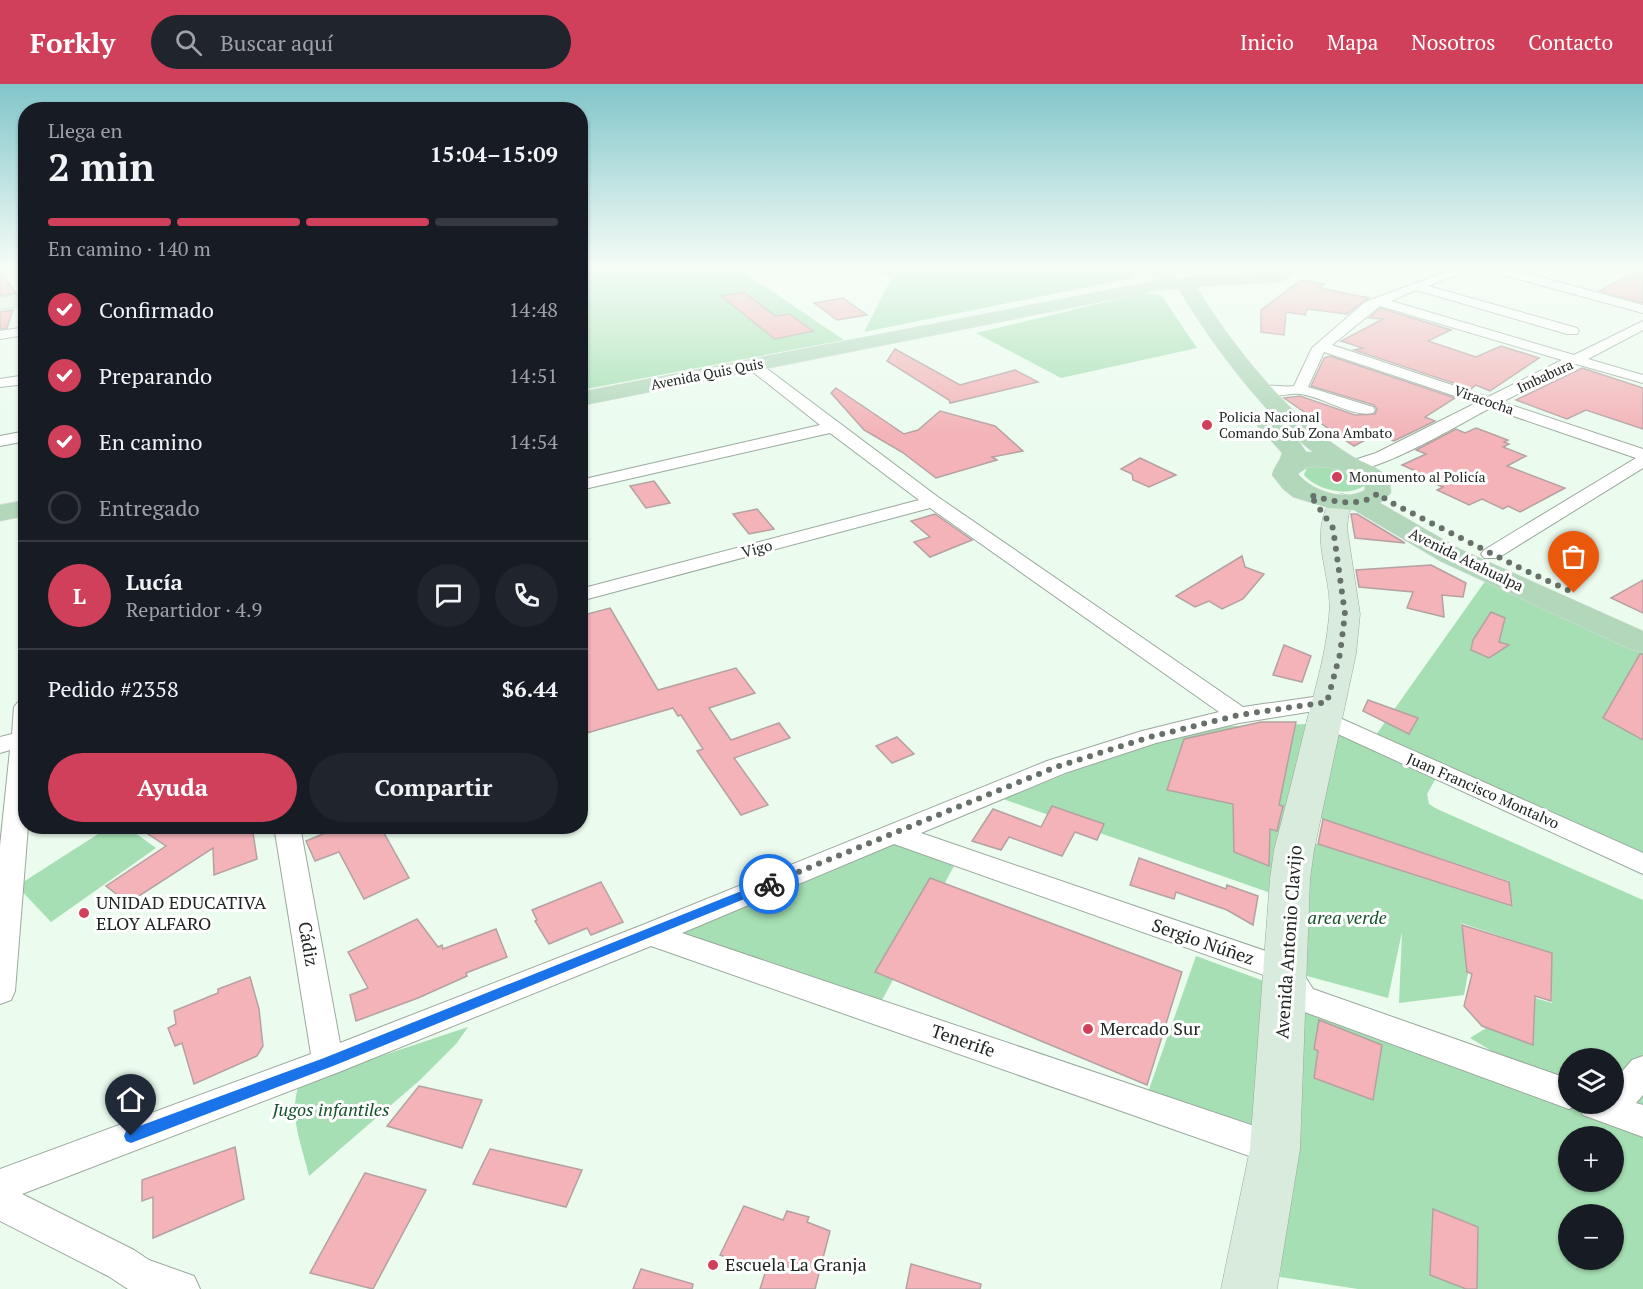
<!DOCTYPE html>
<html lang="es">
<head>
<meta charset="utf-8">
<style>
	:root { --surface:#171b24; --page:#20242c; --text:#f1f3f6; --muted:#9ea1a6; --line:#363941; --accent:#d0405a }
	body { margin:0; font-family:"PT Serif",serif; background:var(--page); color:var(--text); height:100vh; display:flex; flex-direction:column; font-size:22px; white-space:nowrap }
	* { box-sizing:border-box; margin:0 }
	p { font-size:20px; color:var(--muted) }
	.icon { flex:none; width:33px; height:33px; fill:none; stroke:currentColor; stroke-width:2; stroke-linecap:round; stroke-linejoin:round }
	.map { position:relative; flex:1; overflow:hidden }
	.details { position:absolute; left:18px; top:18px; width:570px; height:732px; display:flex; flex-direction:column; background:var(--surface); border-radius:24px; box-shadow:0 2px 4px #0004 }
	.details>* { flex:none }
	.controls { position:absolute; left:1558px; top:964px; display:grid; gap:12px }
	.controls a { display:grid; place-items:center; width:66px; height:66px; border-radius:50%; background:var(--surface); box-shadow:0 2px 4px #0004; font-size:30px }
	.pin { position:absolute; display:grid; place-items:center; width:51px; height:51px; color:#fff; margin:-62px -26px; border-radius:50% 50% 50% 0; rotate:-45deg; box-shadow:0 0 6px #0007 }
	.pin .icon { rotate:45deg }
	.courier { position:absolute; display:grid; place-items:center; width:60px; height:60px; margin:-30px; border:4px solid #1a73e8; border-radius:50%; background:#fff; color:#222; box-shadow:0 2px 8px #0007 }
	.summary em { font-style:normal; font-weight:800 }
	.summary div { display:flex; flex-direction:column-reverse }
	.summary { display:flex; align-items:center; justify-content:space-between; height:102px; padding:0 30px }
	h1 { font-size:39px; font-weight:800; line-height:45px }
	.bar { display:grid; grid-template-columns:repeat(4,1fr); gap:9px 6px; align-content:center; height:72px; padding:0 30px }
	.bar i { height:8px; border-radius:4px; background:var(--line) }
	.bar .current { background:var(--accent) }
	.bar p { grid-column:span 4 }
	.line { display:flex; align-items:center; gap:15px; padding:0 30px; border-top:2px solid var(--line) }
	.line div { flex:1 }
	.round { display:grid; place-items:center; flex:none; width:63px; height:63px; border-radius:32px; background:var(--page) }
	ol { padding:0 30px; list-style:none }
	li { display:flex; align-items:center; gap:18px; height:66px }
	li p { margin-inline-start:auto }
	li .icon { padding:6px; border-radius:50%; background:var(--accent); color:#fff; stroke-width:4 }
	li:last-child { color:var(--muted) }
	li i { width:33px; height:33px; border:3px solid var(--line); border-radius:50% }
	.cta { display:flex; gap:12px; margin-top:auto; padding:12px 30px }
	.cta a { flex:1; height:69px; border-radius:36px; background:var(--accent); color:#fff; font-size:24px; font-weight:800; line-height:69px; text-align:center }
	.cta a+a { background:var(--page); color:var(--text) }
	header { display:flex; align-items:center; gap:36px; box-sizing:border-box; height:84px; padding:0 30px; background:var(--accent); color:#fff }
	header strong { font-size:28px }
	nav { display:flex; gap:33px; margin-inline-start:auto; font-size:21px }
	.search { width:420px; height:54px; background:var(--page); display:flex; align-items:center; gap:15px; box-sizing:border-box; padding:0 21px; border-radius:33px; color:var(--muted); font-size:22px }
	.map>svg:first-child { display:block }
	.green { fill:#a6dfb3; fill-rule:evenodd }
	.building { fill:#f3b3b8; stroke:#b5a1a2; stroke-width:1.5 }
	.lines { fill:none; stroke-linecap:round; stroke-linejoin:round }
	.street-casing { stroke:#9aa99d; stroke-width:2 }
	.secondary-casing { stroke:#9aa99d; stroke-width:1 }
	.primary-casing { stroke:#dbdcdb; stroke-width:1 }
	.street { fill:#fff; fill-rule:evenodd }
	.secondary { fill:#d9ebdd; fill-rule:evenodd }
	.primary { fill:#b2d7bb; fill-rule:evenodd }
	.route { fill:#1a73e8 }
	.done { stroke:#677169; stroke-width:6; stroke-dasharray:0 10.8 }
	.poi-dot { fill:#d0405a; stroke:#fff; stroke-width:2 }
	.labels { text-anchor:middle; stroke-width:6; stroke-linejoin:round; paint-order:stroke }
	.far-street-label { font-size:14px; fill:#202621; stroke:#fff }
	.far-poi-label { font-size:14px; fill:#202621; stroke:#fff; text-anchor:start }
	.street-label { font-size:15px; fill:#202621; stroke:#fff }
	.near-poi-label { font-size:18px; fill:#202621; stroke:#fff; text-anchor:start }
	.near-park-label { font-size:18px; font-style:italic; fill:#125229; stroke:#fff }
	.near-street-label { font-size:18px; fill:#202621; stroke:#fff }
</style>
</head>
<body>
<header>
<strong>Forkly</strong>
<div class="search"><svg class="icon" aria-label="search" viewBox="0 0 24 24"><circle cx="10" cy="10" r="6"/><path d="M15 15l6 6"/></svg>Buscar aquí</div>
<nav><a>Inicio</a><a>Mapa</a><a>Nosotros</a><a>Contacto</a></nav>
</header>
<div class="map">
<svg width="1643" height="1205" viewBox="0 0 1643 1205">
	<rect width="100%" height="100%" fill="#ebfbee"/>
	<g class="green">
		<path d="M581 183H736L844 256 581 306Z"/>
		<path d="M874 183H1133V194L864 248 891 195Z"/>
		<path d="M1143 209 1161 211 1197 264 1061 294 976 249Z"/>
		<path d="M1330 379 1366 397 1365 401C1348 414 1317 406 1304 391L1307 383Z"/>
		<path d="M1486 496 1643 567V773L1441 685 1427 710 1429 720 1437 725 1643 816V1205H1358L1280 1193 1302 914 1550 1002 1470 954 1535 914 1552 919V869L1461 839 1466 865 1468 889 1464 911 1399 919 1402 848 1388 914 1285 886 1301 755 1513 823 1509 797 1305 729 1324 635 1376 651ZM1569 975H1614V1018L1639 1036 1595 1020H1569ZM1569 1053H1614V1098H1569ZM1569 1131H1614V1176H1569Z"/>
		<path d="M1309 640 1279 812 1003 715 1076 686 1205 643Z"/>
		<path d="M109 743H127L156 764 51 838 17 802Z"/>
		<path d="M891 756 955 780 880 920 667 848Z"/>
		<path d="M1196 872 1291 907 1264 1051 1147 1011Z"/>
		<path d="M468 943 456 960 420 996 309 1092C302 1061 287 1028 300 999Z"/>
	</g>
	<g class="building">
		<path d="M1643 184V219L1599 207Z"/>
		<path d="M0 187 16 209 0 212Z"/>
		<path d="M1301 196 1324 200 1320 204 1369 214 1347 230 1307 225 1305 231 1286 228 1284 251 1261 248V226Z"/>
		<path d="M744 208 775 232 789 230 813 247 775 255 721 212Z"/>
		<path d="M843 214 867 231 837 236 814 219Z"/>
		<path d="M1380 224 1451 246 1428 257 1476 273 1501 262 1539 274 1490 307 1476 301 1471 305 1354 266 1363 264 1341 257 1383 235 1369 234Z"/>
		<path d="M13 226 7 244 0 245V228Z"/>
		<path d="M895 265 960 301 1015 286 1038 298 950 319 949 316 887 277Z"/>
		<path d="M1330 272 1455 314 1425 333 1435 337 1394 357 1376 350 1354 362 1284 314 1300 312 1355 331 1375 330 1377 325 1374 321 1311 302 1324 274Z"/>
		<path d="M1582 284 1643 304V345L1586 326 1567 335 1516 316Z"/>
		<path d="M836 304 904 350 918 346 940 327 995 342 1023 367 992 373 997 376 936 394 902 368 864 346 831 309Z"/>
		<path d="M1476 344 1508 356 1504 358 1509 360 1503 363 1526 372 1507 382 1565 404 1520 428 1508 422 1503 425 1482 415 1469 421 1437 406 1443 403 1438 401 1442 399 1402 381 1426 370 1416 366 1456 345 1465 349Z"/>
		<path d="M1140 374 1176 391 1149 403 1133 396 1132 390 1121 385Z"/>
		<path d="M654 397 670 419 646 424 630 402Z"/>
		<path d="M757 425 774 445 749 450 733 430Z"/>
		<path d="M935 430 972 456 930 473 914 458 930 453 911 437Z"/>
		<path d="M1351 430H1357L1405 459 1355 454Z"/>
		<path d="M1242 472 1245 483 1264 490 1243 515 1222 525 1209 517 1195 523 1176 512Z"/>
		<path d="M1431 481 1466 499 1463 513 1442 511 1444 533 1407 524 1413 508 1359 503 1356 486Z"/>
		<path d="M1643 496V529L1611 514Z"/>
		<path d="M610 524 658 606 736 584 755 609 709 624 731 656 779 639 790 654 734 674 768 721 741 731 697 667 703 665 681 631 678 632 673 624 580 651V532Z"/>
		<path d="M1491 528 1505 534 1499 558 1509 561 1489 574 1471 566 1473 556Z"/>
		<path d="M1284 561 1311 572 1302 598 1273 591Z"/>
		<path d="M1640 570H1643V656L1603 634Z"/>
		<path d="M1368 616 1418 634 1409 650 1363 627Z"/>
		<path d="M1261 638H1296L1279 721 1283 722 1277 747 1270 745 1269 782 1234 768 1233 720 1167 706 1184 655Z"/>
		<path d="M897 653 914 670 892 679 876 662Z"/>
		<path d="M1052 722 1104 740 1097 756 1075 748 1062 772 1009 753 1001 766 972 757 993 725 1041 743Z"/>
		<path d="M1323 735 1509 798 1512 822 1318 760Z"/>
		<path d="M136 742H252L257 775 214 791 213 764 128 819 106 802 166 762Z"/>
		<path d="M342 742H380L409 794 364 815 339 768 315 777 306 757Z"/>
		<path d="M1139 774 1226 805 1227 801 1258 812 1253 841 1227 826 1176 808 1174 815 1130 801Z"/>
		<path d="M930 794 1182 888 1147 1001 875 888Z"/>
		<path d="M601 798 623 838 591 851 587 844 549 860 535 837 537 836 532 826Z"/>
		<path d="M417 835 438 863 442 861 443 865 496 845 507 873 466 889 467 892 418 914 356 937 350 911 368 904 348 868Z"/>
		<path d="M1462 841 1552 869 1551 917 1535 912 1533 961 1482 942 1464 922 1472 890 1467 888Z"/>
		<path d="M250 893 259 925 263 962 257 972 194 1000 182 959 175 962 168 944 176 940 174 927 218 909V905Z"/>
		<path d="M1319 936 1382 961 1373 1016 1314 994 1318 967 1314 965Z"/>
		<path d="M419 1002 482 1016 462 1064 387 1042Z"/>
		<path d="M235 1063 244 1115 153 1154V1113L142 1117V1096Z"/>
		<path d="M490 1065 582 1086 566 1123 473 1100Z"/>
		<path d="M365 1089 426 1106 373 1205 310 1189Z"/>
		<path d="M744 1122 783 1136 787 1127 809 1133 807 1138 830 1147 815 1205H760L766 1186 720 1171Z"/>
		<path d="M1433 1125 1478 1143 1477 1205H1466L1430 1191Z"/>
		<path d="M911 1180 981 1200 980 1205H906Z"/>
		<path d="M641 1185 693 1200 692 1205H633Z"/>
	</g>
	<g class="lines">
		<defs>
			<g id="street">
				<path d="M1459 183H1477L1428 202 1577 244 1579 247 1577 250H1567L1416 206 1391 217 1574 271 1643 237V246L1588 275 1643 291V299L1576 280 1502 318 1643 365V384L1498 474H1484L1481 470 1484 466 1636 374 1490 324C1464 338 1373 392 1348 386L1346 382 1348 378 1376 369 1476 319 1324 268 1308 303 1373 323 1375 326 1373 329C1353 334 1321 312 1300 310 1287 308 1266 318 1255 306 1264 298 1282 304 1294 302L1312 264 1365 218ZM1380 222 1562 276 1488 313 1332 261Z"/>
				<path d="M1483 183H1503L1643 221V229L1485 186Z"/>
				<path d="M26 243V251L0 255V247Z"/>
				<path d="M753 277 758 278 938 413 1243 623 1327 611 1335 613 1338 618 1335 623 1327 625 1239 639 1156 659 1065 689 921 749 1295 877 1313 905 1569 995V1020H1614V997L1632 976 1643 972V1011L1636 1019 1643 1021V1053L1583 1031 1579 1021 1569 1025 1291 923 1275 895 894 760 682 849 1275 1049 1287 1053 1292 1065 1287 1077 1275 1081 651 862 339 988 22 1110 134 1166 149 1176 194 1192 200 1205H128L108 1192 0 1137V1085L311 970 274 742H300L340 959 640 842 1047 677 1142 647 1219 628 930 424 580 517V505L919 416 830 349 580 406V396L820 341 748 284 746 281Z"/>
				<path d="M26 291V300L0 303V295Z"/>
				<path d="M26 347V357L0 362V352Z"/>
				<path d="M26 616V742H28L15 907 11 916 0 920V762L10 666 0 669V653L12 650 14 623 18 618Z"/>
				<path d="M1324 627 1643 769V790L1316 640 1312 635 1316 630Z"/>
			</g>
			<g id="secondary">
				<path d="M1149 183H1167L1174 200 1171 204H1159Z"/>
				<path d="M26 209V221L0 226V214Z"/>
				<path d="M1342 410 1351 412 1355 418 1349 428 1347 444 1360 530 1356 570 1314 766 1310 795 1300 1065 1277 1205H1221L1250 1065 1270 795 1274 766C1286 721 1297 677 1308 632 1317 599 1326 567 1329 533 1334 490 1305 453 1333 412Z"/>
			</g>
			<g id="primary">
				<path d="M1280 183H1301L1284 197 1278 198 1197 203C1225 252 1283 324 1328 356 1337 362 1346 369 1355 374 1372 383 1391 386 1391 409L1380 419 1460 465 1643 547V568L1632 566 1440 477 1354 426 1329 424 1293 413 1283 405 1272 391C1274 382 1280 378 1282 369L1255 339 1259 334C1278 329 1297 353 1306 368H1313C1265 332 1209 257 1179 205H1165L580 322V308L1165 195 1274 188ZM1308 383C1328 381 1348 386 1364 397L1365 406C1345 418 1312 407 1298 390Z"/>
				<path d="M26 416V432L0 437V421Z"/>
			</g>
		</defs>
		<use href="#street" class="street-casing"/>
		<use href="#secondary" class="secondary-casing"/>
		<use href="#primary" class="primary-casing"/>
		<use href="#street" class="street"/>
		<use href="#secondary" class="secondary"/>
		<use href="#primary" class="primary"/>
	</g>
	<linearGradient id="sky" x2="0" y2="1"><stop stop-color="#81c5ca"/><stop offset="0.52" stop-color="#f6fdf7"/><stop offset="1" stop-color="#f6fdf7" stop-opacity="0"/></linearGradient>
	<rect width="1643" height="352" fill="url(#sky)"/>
	<path class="route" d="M769 796 775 800 774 803 333 982 131 1059 126 1057 124 1052 126 1047 324 974Z"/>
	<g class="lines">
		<path class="done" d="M769 800 1056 683 1150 653 1239 631 1327 618 1340 570 1345 530 1333 444 1310 411C1331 417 1361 425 1378 409L1388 417 1518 483 1574 509"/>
	</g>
	<g class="poi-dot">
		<circle cx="1207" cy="341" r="6"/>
		<circle cx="1337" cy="393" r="6"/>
		<circle cx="84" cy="829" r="6"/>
		<circle cx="1088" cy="945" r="6"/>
		<circle cx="713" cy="1181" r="6"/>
	</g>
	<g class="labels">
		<g class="far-street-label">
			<text transform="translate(707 290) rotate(-11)" y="5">Avenida Quis Quis</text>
			<text transform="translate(1545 292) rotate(-25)" y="5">Imbabura</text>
			<text transform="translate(1484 316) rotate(19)" y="5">Viracocha</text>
		</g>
		<g class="far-poi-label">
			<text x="1219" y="338">Policia Nacional<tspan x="1219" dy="16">Comando Sub Zona Ambato</tspan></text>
			<text x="1349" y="398">Monumento al Policía</text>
		</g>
		<g class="street-label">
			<text transform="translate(757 465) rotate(-15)" y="5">Vigo</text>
			<text transform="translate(1466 476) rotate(26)" y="5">Avenida Atahualpa</text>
			<text transform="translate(1483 707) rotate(24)" y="5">Juan Francisco Montalvo</text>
		</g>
		<g class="near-poi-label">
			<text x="96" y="825">UNIDAD EDUCATIVA<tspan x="96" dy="21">ELOY ALFARO</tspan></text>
			<text x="1100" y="951">Mercado Sur</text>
			<text x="725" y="1187">Escuela La Granja</text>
		</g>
		<g class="near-park-label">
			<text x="1347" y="840">area verde</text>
			<text x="331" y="1032">Jugos infantiles</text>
		</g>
		<g class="near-street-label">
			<text transform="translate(1203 858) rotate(19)" y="6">Sergio Núñez</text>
			<text transform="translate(1289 858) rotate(-86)" y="6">Avenida Antonio Clavijo</text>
			<text transform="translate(308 860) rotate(80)" y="6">Cádiz</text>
			<text transform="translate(963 957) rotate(19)" y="6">Tenerife</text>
		</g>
	</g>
</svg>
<div class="controls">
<a><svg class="icon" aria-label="layers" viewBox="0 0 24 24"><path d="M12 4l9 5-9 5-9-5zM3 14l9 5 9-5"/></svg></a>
<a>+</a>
<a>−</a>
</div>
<div class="pin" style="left:1574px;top:509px;background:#ea580c"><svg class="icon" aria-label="bag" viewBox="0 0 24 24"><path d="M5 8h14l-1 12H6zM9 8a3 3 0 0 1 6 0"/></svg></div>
<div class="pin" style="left:131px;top:1052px;background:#1f2937"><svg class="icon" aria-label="home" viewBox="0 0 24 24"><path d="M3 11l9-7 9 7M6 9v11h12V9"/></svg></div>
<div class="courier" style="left:769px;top:800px"><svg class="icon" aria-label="bike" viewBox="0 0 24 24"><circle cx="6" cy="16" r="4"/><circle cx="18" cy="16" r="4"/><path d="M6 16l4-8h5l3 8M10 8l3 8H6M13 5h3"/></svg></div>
<section class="details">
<div class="summary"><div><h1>2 min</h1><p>Llega en</p></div><em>15:04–15:09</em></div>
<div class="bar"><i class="current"></i><i class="current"></i><i class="current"></i><i></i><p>En camino · 140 m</p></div>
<ol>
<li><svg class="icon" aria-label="check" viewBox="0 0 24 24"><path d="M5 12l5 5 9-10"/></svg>Confirmado<p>14:48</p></li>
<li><svg class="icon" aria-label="check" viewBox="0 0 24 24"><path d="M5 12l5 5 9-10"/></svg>Preparando<p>14:51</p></li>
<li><svg class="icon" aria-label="check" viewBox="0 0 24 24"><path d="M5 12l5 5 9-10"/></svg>En camino<p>14:54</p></li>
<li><i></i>Entregado</li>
</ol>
<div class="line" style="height:108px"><b class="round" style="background:var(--accent);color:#fff">L</b><div><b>Lucía</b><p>Repartidor · 4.9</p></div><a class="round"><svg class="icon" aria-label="chat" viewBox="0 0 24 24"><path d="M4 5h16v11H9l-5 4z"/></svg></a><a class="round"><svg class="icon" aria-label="phone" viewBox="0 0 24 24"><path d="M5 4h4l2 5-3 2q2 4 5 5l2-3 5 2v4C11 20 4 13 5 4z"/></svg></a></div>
<div class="line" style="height:78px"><div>Pedido #2358</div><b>$6.44</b></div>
<div class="cta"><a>Ayuda</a><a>Compartir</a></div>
</section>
</div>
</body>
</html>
